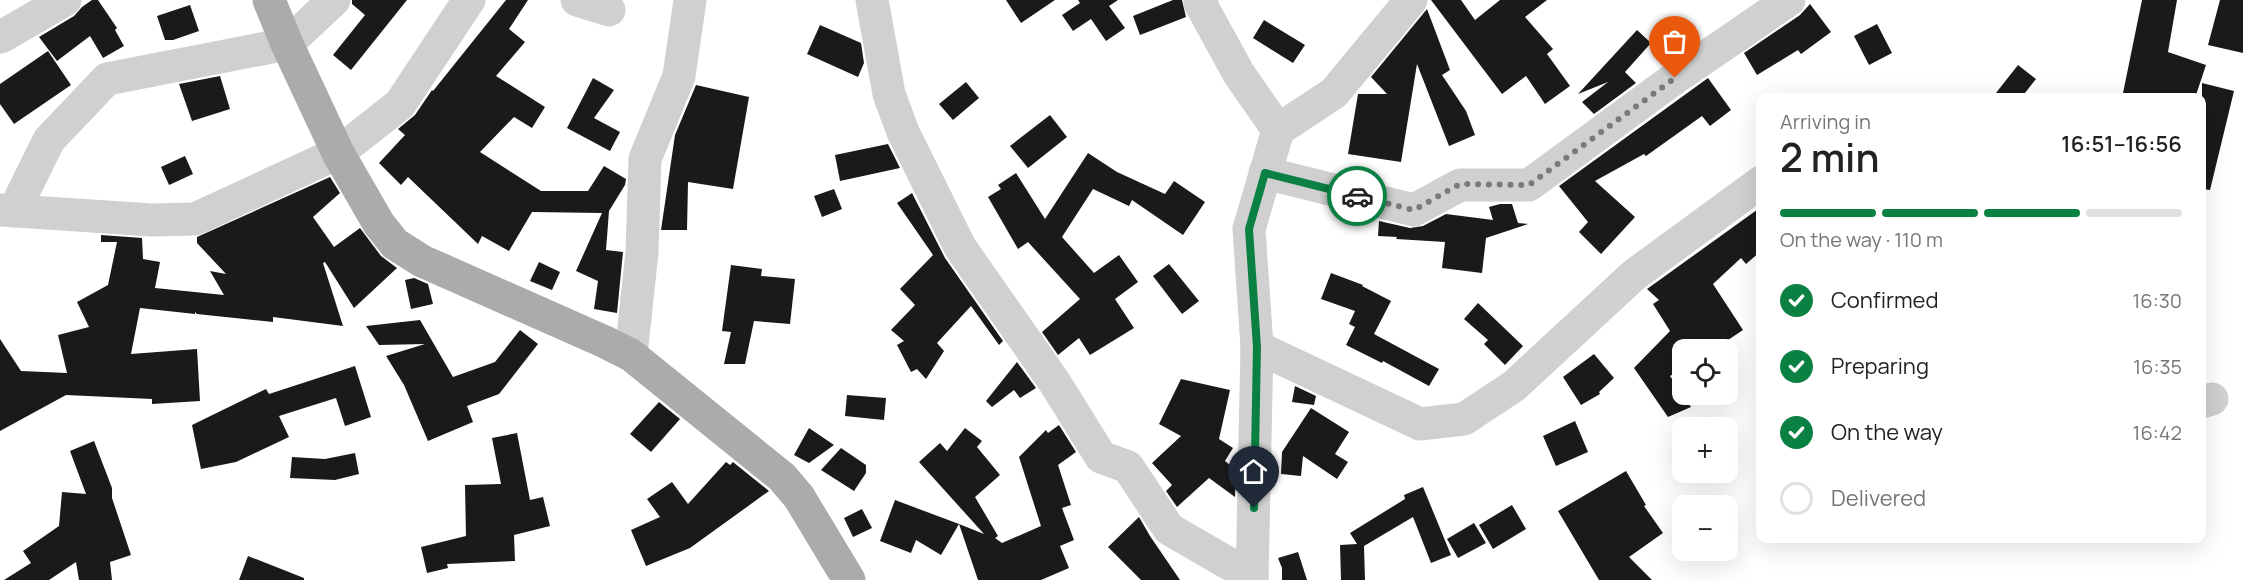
<!DOCTYPE html>
<html lang="en">
<head>
<meta charset="utf-8">
<style>
	:root { --surface:#fff; --page:#f2f2f2; --text:#222; --muted:#767676; --line:#e0e0e0; --accent:#0b8043 }
	body { margin:0; font-family:Manrope,sans-serif; background:var(--page); color:var(--text); height:100vh; display:flex; flex-direction:column; font-size:22px; white-space:nowrap }
	* { box-sizing:border-box; margin:0 }
	p { font-size:20px; color:var(--muted) }
	.icon { flex:none; width:33px; height:33px; fill:none; stroke:currentColor; stroke-width:2; stroke-linecap:round; stroke-linejoin:round }
	.map { position:relative; flex:1; overflow:hidden }
	.sheet { position:absolute; left:1756px; top:93px; width:450px; height:450px; display:flex; flex-direction:column; background:var(--surface); border-radius:12px; box-shadow:0 6px 24px #0002 }
	.sheet>* { flex:none }
	.fabs { position:absolute; left:1672px; top:339px; display:grid; gap:12px }
	.fabs a { display:grid; place-items:center; width:66px; height:66px; border-radius:12px; background:var(--surface); box-shadow:0 6px 24px #0002; font-size:30px }
	.pin { position:absolute; display:grid; place-items:center; width:51px; height:51px; color:#fff; margin:-62px -26px; border-radius:50% 50% 50% 0; rotate:-45deg; box-shadow:0 0 6px #0007 }
	.pin .icon { rotate:45deg }
	.courier { position:absolute; display:grid; place-items:center; width:60px; height:60px; margin:-30px; border:4px solid #0b8043; border-radius:50%; background:#fff; color:#222; box-shadow:0 2px 8px #0007 }
	.summary em { font-style:normal; font-weight:600 }
	.summary div { display:flex; flex-direction:column-reverse }
	.summary { display:flex; align-items:center; justify-content:space-between; height:102px; padding:0 24px }
	h1 { font-size:39px; font-weight:600; line-height:45px }
	.bar { display:grid; grid-template-columns:repeat(4,1fr); gap:9px 6px; align-content:center; height:72px; padding:0 24px }
	.bar i { height:8px; border-radius:4px; background:var(--line) }
	.bar .current { background:var(--accent) }
	.bar p { grid-column:span 4 }
	ol { padding:0 24px; list-style:none }
	li { display:flex; align-items:center; gap:18px; height:66px }
	li p { margin-inline-start:auto }
	li .icon { padding:6px; border-radius:50%; background:var(--accent); color:#fff; stroke-width:4 }
	li:last-child { color:var(--muted) }
	li i { width:33px; height:33px; border:3px solid var(--line); border-radius:50% }
	.map>svg:first-child { display:block }
	.building { fill:#1a1a1a }
	.lines { fill:none; stroke-linecap:round; stroke-linejoin:round }
	.minor { stroke:#d0d0d0; stroke-width:33 }
	.major { stroke:#ababab; stroke-width:33 }
	.done { stroke:#7a7a7a; stroke-width:6; stroke-dasharray:0 10.8 }
	.route { stroke:#0b8043; stroke-width:8 }
</style>
</head>
<body>
<div class="map">
<svg width="2243" height="580" viewBox="0 0 2243 580">
	<rect width="100%" height="100%" fill="#fff"/>
	<g class="building">
		<path d="M92 0H98L117 28 115 30 124 46 103 58 90 36 57 61 39 37 74 16 82 7Z"/>
		<path d="M352 0H407L351 70 333 55 365 15 352 4Z"/>
		<path d="M506 0H528L509 29 525 42 496 76 545 107 532 128 514 117 480 152 541 191H588L604 166 626 179 625 185 609 211 606 250 623 252 617 313 594 309 598 281 576 271 602 213 532 212 509 251 482 236 478 244 408 177 401 185 379 163 405 135 398 129 415 115 432 90 433 91Z"/>
		<path d="M1006 0H1055L1021 23Z"/>
		<path d="M1078 0H1118L1109 6 1125 28 1106 41 1091 19 1073 31 1062 15 1080 3Z"/>
		<path d="M1173 0H1182L1186 17 1140 35 1133 16Z"/>
		<path d="M1431 0H1461L1475 20 1500 0H1547L1525 17 1553 49 1547 54 1570 86 1545 104 1526 76 1502 94Z"/>
		<path d="M2142 0H2177L2168 52 2206 65 2195 98H2122Z"/>
		<path d="M2220 0H2243V53L2208 45Z"/>
		<path d="M1810 4 1831 32 1801 54 1798 50 1757 75 1744 53 1800 15Z"/>
		<path d="M190 5 199 31 173 40H165L157 16Z"/>
		<path d="M1427 9 1450 70 1442 75 1466 111 1475 135 1449 146 1417 64 1401 162 1348 154 1358 94H1387L1371 77Z"/>
		<path d="M1264 20 1305 45 1293 63 1253 38Z"/>
		<path d="M1877 24 1892 53 1869 65 1854 36Z"/>
		<path d="M820 25 861 43 864 63 858 77 807 54Z"/>
		<path d="M1637 30 1651 43 1625 72 1636 83 1594 114 1582 102 1608 82 1578 94Z"/>
		<path d="M48 51 71 85 14 124 0 104V84Z"/>
		<path d="M2018 65 2036 79 2021 98H1992Z"/>
		<path d="M220 76 230 109 192 121 179 84Z"/>
		<path d="M593 78 614 90 594 118 620 132 610 151 567 128Z"/>
		<path d="M1708 78 1731 110 1710 126 1702 116 1646 156 1644 154 1595 181 1635 217 1601 254 1579 232 1588 222 1559 186Z"/>
		<path d="M966 82 979 98 953 120 939 104Z"/>
		<path d="M2202 83 2234 91 2210 190 2202 189Z"/>
		<path d="M696 85 749 97 733 189 688 182 687 230H661L675 135Z"/>
		<path d="M1050 115 1067 137 1028 168 1010 146Z"/>
		<path d="M888 144 900 168 840 181 835 155Z"/>
		<path d="M1088 153 1117 172 1165 194 1174 181 1205 202 1183 235 1132 200 1129 206 1093 189 1062 237 1094 273 1119 255 1138 282 1115 299 1134 328 1090 355 1079 338 1058 355 1042 332 1080 299 1028 242 1018 249 988 197 1001 189 998 185 1016 173 1045 219Z"/>
		<path d="M185 156 193 174 169 185 161 167Z"/>
		<path d="M330 177 340 193 313 217 334 247 360 228 381 256 397 268 354 308 325 262 323 263 343 326 273 317V322L197 314 195 312V314L140 308 131 354 197 349 200 401 152 404V399L66 395 0 431V339L21 371 67 373 58 335 89 327 77 302 108 285 117 242H101V235L142 238 143 259 160 262 155 288 224 295 210 271 226 274 197 243V237Z"/>
		<path d="M834 189 842 209 822 217 814 196Z"/>
		<path d="M912 193 945 258 1003 341 999 345 971 306 937 343 944 351 926 379 917 369 911 372 897 345 904 341 891 330 915 305 900 289 933 255 897 203Z"/>
		<path d="M1500 204H1512L1518 223 1528 224 1486 238 1482 273 1442 268 1445 242 1396 239 1397 237 1378 236 1379 221 1410 228 1423 226 1446 214 1493 220 1489 207Z"/>
		<path d="M1761 207V251L1746 264 1741 258 1713 284 1743 330 1713 350H1683V368L1670 376 1691 407 1668 417 1634 368 1670 331 1653 304 1659 300 1647 289Z"/>
		<path d="M539 262 560 272 552 290 530 281Z"/>
		<path d="M1169 264 1199 301 1182 314 1153 276Z"/>
		<path d="M731 265 762 269 761 276 795 279 790 324 754 321 745 364H724L731 332 722 331Z"/>
		<path d="M1331 273 1363 285 1362 286 1391 301 1374 334 1439 369 1429 386 1383 361 1382 363 1346 345 1355 327 1349 324 1355 311 1321 299Z"/>
		<path d="M414 278 428 284 433 304 411 309 405 280Z"/>
		<path d="M1478 303 1523 346 1505 365 1484 344 1488 340 1464 319Z"/>
		<path d="M420 320 453 377 495 362 520 330 538 344 499 394 467 406 473 422 428 441 404 385 386 356 425 344 379 345 366 326Z"/>
		<path d="M1594 354 1614 378 1599 392 1600 394 1581 405 1563 377Z"/>
		<path d="M1017 362 1036 388 1020 398 1014 390 992 407 986 401Z"/>
		<path d="M355 366 371 417 345 426 336 398 279 416 289 437 236 462 201 469 192 425 266 389 269 394Z"/>
		<path d="M1181 379 1230 390 1219 439 1233 448 1225 461 1236 470 1235 497 1209 478 1177 507 1166 491 1172 485 1152 463 1181 436 1159 424Z"/>
		<path d="M1295 386 1316 396 1314 405 1292 402Z"/>
		<path d="M847 395 886 398 884 420 845 416Z"/>
		<path d="M659 402 680 419 651 452 630 434Z"/>
		<path d="M1311 408 1349 432 1335 454 1348 462 1337 479 1303 456 1301 476 1281 474 1282 452Z"/>
		<path d="M1575 421 1588 452 1556 466 1543 436Z"/>
		<path d="M1059 425 1076 452 1058 465 1071 505 1062 508 1074 540 1060 546 1069 568 1041 580H978L959 524 984 534 919 462 940 443 947 451 965 428 982 441 977 447 1000 475 975 497 998 536 995 538 1002 543 1041 526 1019 457 1046 430 1048 433Z"/>
		<path d="M809 428 834 445 809 463 794 455Z"/>
		<path d="M517 433 530 500 543 497 550 526 514 535 515 561 447 564 448 568 427 573 421 547 466 536 465 485 501 484 492 438Z"/>
		<path d="M94 441 112 488V498L131 555 110 562 112 580H79L76 562 49 580H4L31 563 23 551 59 526 62 492 86 494 70 451Z"/>
		<path d="M841 448 866 465V473L854 491 821 470Z"/>
		<path d="M355 453 359 474 335 480 290 478 292 457 325 459Z"/>
		<path d="M726 462 730 465 733 462 769 491 690 548 646 566 631 530 660 517 647 499 672 482 688 504Z"/>
		<path d="M1626 471 1646 505 1644 506 1663 533 1629 557 1652 580H1599L1558 511Z"/>
		<path d="M1423 487 1451 555 1431 563 1413 517 1364 546 1365 580H1341L1340 545 1357 544 1350 533 1405 499 1404 495Z"/>
		<path d="M895 500 959 524 941 555 916 540 911 553 880 541Z"/>
		<path d="M1512 505 1526 529 1493 549 1479 525Z"/>
		<path d="M862 509 872 528 853 537 844 518Z"/>
		<path d="M1139 517 1150 536 1180 580H1141L1108 547Z"/>
		<path d="M1474 523 1486 543 1458 558 1447 539Z"/>
		<path d="M1298 552 1307 580H1282V568L1278 558Z"/>
		<path d="M248 556 304 578V580H239Z"/>
	</g>
	<g class="lines">
		<g class="minor">
			<path d="M577 0 609 10"/>
			<path d="M872 0 889 94 903 132 960 247 1055 383 1101 457 1128 467 1169 529 1252 577"/>
			<path d="M1202 0 1200 3 1239 74 1278 130"/>
			<path d="M1 37 65 0"/>
			<path d="M1265 173 1414 210 1460 185H1529L1675 78 1789 0"/>
			<path d="M0 210 152 220 195 219 338 153 400 104 469 0"/>
			<path d="M14 211 49 140 107 79 287 44 334 0"/>
			<path d="M1257 347 1420 424 1464 419 1514 386 1634 275 1761 182"/>
			<path d="M631 355 642 252 645 159 679 76 690 0"/>
			<path d="M2202 402 2212 399"/>
			<path d="M1252 580 1257 347 1249 229 1278 130 1334 93 1411 0"/>
		</g>
		<path class="major" d="M269 0 287 44 338 153 379 224 395 244 422 261 605 342 631 355 782 477 799 497 849 580"/>
	</g>
	<g class="lines">
		<path class="done" d="M1357 196 1414 210 1460 184 1529 185 1675 78"/>
		<path class="route" d="M1254 508 1257 347 1249 229 1265 173 1357 196"/>
	</g>
</svg>
<div class="fabs">
<a><svg class="icon" aria-label="locate" viewBox="0 0 24 24"><circle cx="12" cy="12" r="6"/><path d="M12 2v4M12 18v4M2 12h4M18 12h4"/></svg></a>
<a>+</a>
<a>−</a>
</div>
<div class="pin" style="left:1675px;top:78px;background:#ea580c"><svg class="icon" aria-label="bag" viewBox="0 0 24 24"><path d="M5 8h14l-1 12H6zM9 8a3 3 0 0 1 6 0"/></svg></div>
<div class="pin" style="left:1254px;top:508px;background:#1f2937"><svg class="icon" aria-label="home" viewBox="0 0 24 24"><path d="M3 11l9-7 9 7M6 9v11h12V9"/></svg></div>
<div class="courier" style="left:1357px;top:196px"><svg class="icon" aria-label="car" viewBox="0 0 24 24"><path d="M5 17H2v-5l4-1 3-4h7l3 4 3 1v5h-3M9 17h6M6 11h13"/><circle cx="7" cy="17" r="2"/><circle cx="17" cy="17" r="2"/></svg></div>
<section class="sheet">
<div class="summary"><div><h1>2 min</h1><p>Arriving in</p></div><em>16:51–16:56</em></div>
<div class="bar"><i class="current"></i><i class="current"></i><i class="current"></i><i></i><p>On the way · 110 m</p></div>
<ol>
<li><svg class="icon" aria-label="check" viewBox="0 0 24 24"><path d="M5 12l5 5 9-10"/></svg>Confirmed<p>16:30</p></li>
<li><svg class="icon" aria-label="check" viewBox="0 0 24 24"><path d="M5 12l5 5 9-10"/></svg>Preparing<p>16:35</p></li>
<li><svg class="icon" aria-label="check" viewBox="0 0 24 24"><path d="M5 12l5 5 9-10"/></svg>On the way<p>16:42</p></li>
<li><i></i>Delivered</li>
</ol>
</section>
</div>
</body>
</html>
